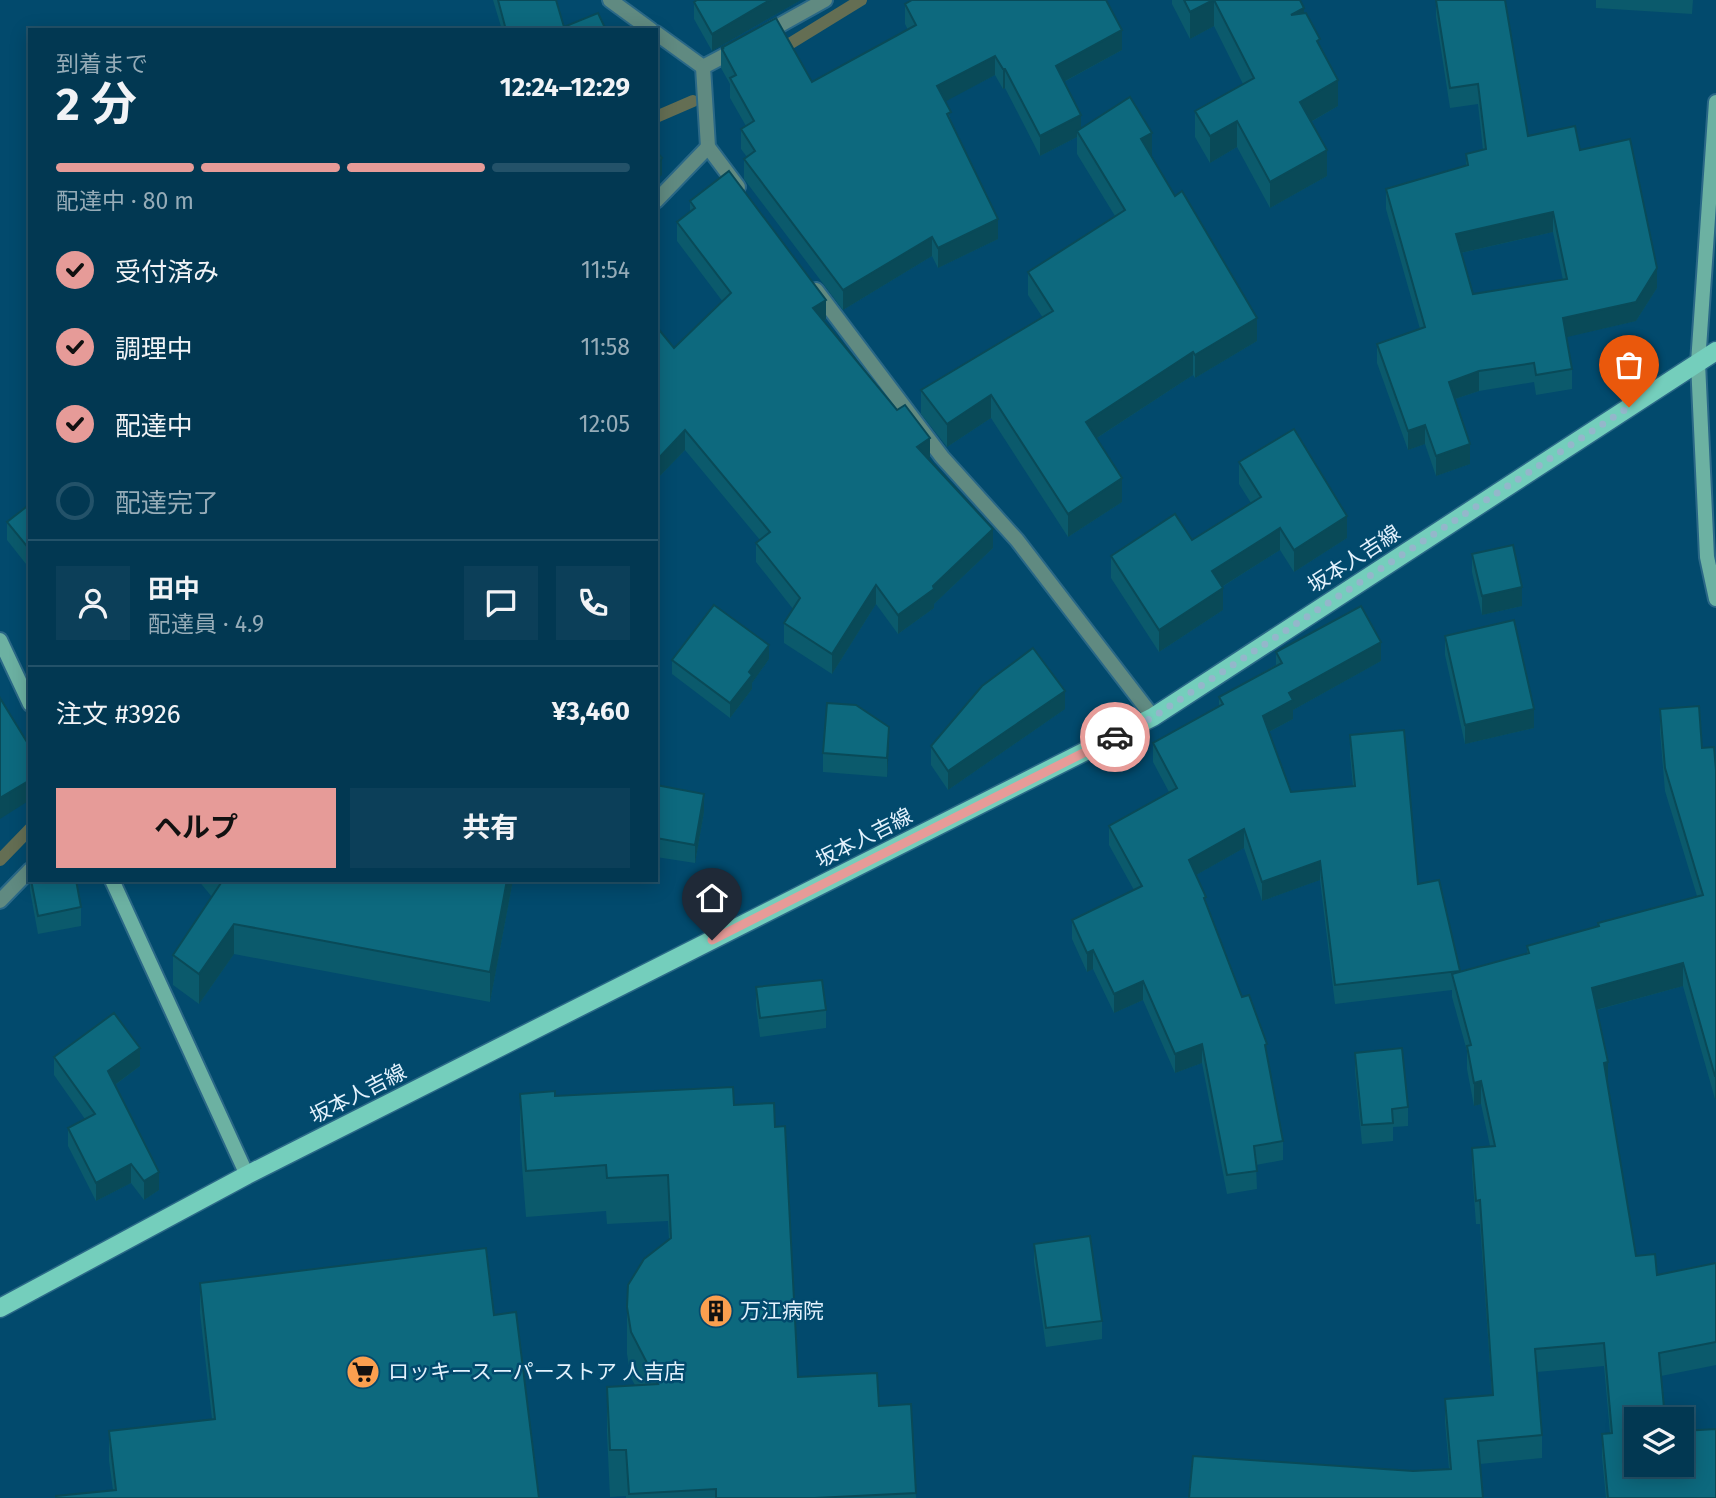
<!DOCTYPE html>
<html lang="ja">
<head>
<meta charset="utf-8">
<style>
	:root { --surface:#023852; --page:#0c3f59; --text:#f1f3f6; --muted:#96acb8; --line:#235269; --accent:#e69b98 }
	body { margin:0; font-family:"Fira Sans","Noto Sans JP",sans-serif; background:var(--page); color:var(--text); height:100vh; display:flex; flex-direction:column; font-size:26px; white-space:nowrap }
	* { box-sizing:border-box; margin:0 }
	p { font-size:23px; color:var(--muted) }
	.icon { flex:none; width:38px; height:38px; fill:none; stroke:currentColor; stroke-width:2; stroke-linecap:round; stroke-linejoin:round }
	.map { position:relative; flex:1; overflow:hidden }
	.details { position:absolute; left:28px; top:28px; width:630px; height:854px; display:flex; flex-direction:column; background:var(--surface); border-radius:0px; box-shadow:0 4px 18px #0003,0 0 0 2px var(--line) }
	.details>* { flex:none }
	.controls { position:absolute; left:1624px; top:1407px; display:grid; gap:14px }
	.controls a { display:grid; place-items:center; width:70px; height:70px; border-radius:0px; background:var(--surface); box-shadow:0 4px 18px #0003,0 0 0 2px var(--line); font-size:35px }
	.pin { position:absolute; display:grid; place-items:center; width:60px; height:60px; color:#fff; margin:-72px -30px; border-radius:50% 50% 50% 0; rotate:-45deg; box-shadow:0 0 7px #0007 }
	.pin .icon { rotate:45deg }
	.courier { position:absolute; display:grid; place-items:center; width:70px; height:70px; margin:-35px; border:5px solid #e69b98; border-radius:50%; background:#fff; color:#222; box-shadow:0 2px 9px #0007 }
	.overview em { font-style:normal; font-weight:700 }
	.overview div { display:flex; flex-direction:column-reverse }
	.overview { display:flex; align-items:center; justify-content:space-between; height:119px; padding:0 28px }
	h1 { font-size:46px; font-weight:700; line-height:52px }
	.bar { display:grid; grid-template-columns:repeat(4,1fr); gap:10px 7px; align-content:center; height:84px; padding:0 28px }
	.bar i { height:9px; border-radius:5px; background:var(--line) }
	.bar .on { background:var(--accent) }
	.bar p { grid-column:span 4 }
	.line { display:flex; align-items:center; gap:18px; padding:0 28px; border-top:2px solid var(--line) }
	.line div { flex:1 }
	.round { display:grid; place-items:center; flex:none; width:74px; height:74px; border-radius:0px; background:var(--page) }
	ol { padding:0 28px; list-style:none }
	li { display:flex; align-items:center; gap:21px; height:77px }
	li p { margin-inline-start:auto }
	li .icon { padding:7px; border-radius:50%; background:var(--accent); color:#111; stroke-width:4 }
	li:last-child { color:var(--muted) }
	li i { width:38px; height:38px; border:4px solid var(--line); border-radius:50% }
	.cta { display:flex; gap:14px; margin-top:auto; padding:14px 28px }
	.cta a { flex:1; height:80px; border-radius:0px; background:var(--accent); color:#111; font-size:28px; font-weight:700; line-height:80px; text-align:center }
	.cta a+a { background:var(--page); color:var(--text) }
	.map>svg:first-child { display:block }
	.lines { fill:none; stroke-linecap:round; stroke-linejoin:round }
	.stream { stroke:#646e53; stroke-width:12 }
	.lane-casing { stroke:#2a6887; stroke-width:18 }
	.street-casing { stroke:#2a6887; stroke-width:18 }
	.secondary-casing { stroke:#2a6887; stroke-width:18 }
	.primary-casing { stroke:#2a6887; stroke-width:21 }
	.lane { stroke:#608a81; stroke-width:14 }
	.street { stroke:#608a81; stroke-width:14 }
	.secondary { stroke:#6cb1a2; stroke-width:14 }
	.primary { stroke:#74cebc; stroke-width:18 }
	.wall { fill:#0b5a6c; fill-rule:evenodd }
	.shaded-wall { fill:#094a58 }
	.building { fill:#0d697e; stroke:#094a58; stroke-width:2; fill-rule:evenodd }
	.done { stroke:#94b7cb; stroke-width:7; stroke-dasharray:0 12.6 }
	.route { stroke:#e69b98; stroke-width:9 }
	.labels { text-anchor:middle; stroke-width:5; stroke-linejoin:round; paint-order:stroke }
	.street-label { font-size:21px; fill:#e3f2fd; stroke:#024a6d }
	.poi-label { font-size:21px; fill:#e3f2fd; stroke:#024a6d; text-anchor:start }
</style>
</head>
<body>
<div class="map">
<svg width="1716" height="1498" viewBox="0 0 1716 1498">
	<rect width="100%" height="100%" fill="#024a6d"/>
	<g class="lines">
		<g class="stream">
			<path d="M778 51 861 0"/>
			<path d="M656 117 693 101"/>
			<path d="M0 860 30 829"/>
		</g>
		<defs>
			<g id="lane">
				<path d="M610 0 651 30"/>
				<path d="M656 33 703 67"/>
			</g>
			<g id="street">
				<path d="M764 34 825 0"/>
				<path d="M737 49 703 67 708 147 738 187"/>
				<path d="M656 201 708 147"/>
				<path d="M816 290 942 457 1017 540 1153 717"/>
				<path d="M0 901 30 870"/>
			</g>
			<g id="secondary">
				<path d="M1716 102 1698 363 1707 557 1716 599"/>
				<path d="M0 640 30 704"/>
				<path d="M112 880 247 1175"/>
			</g>
			<path id="primary" d="M0 1308 247 1175 1153 717 1716 351"/>
		</defs>
		<use href="#lane" class="lane-casing"/>
		<use href="#street" class="street-casing"/>
		<use href="#secondary" class="secondary-casing"/>
		<use href="#primary" class="primary-casing"/>
		<use href="#lane" class="lane"/>
		<use href="#street" class="street"/>
		<use href="#secondary" class="secondary"/>
		<use href="#primary" class="primary"/>
	</g>
	<g class="wall">
		<path d="M493 0H556L564 27 606 30H502Z"/>
		<path d="M801 0 712 51 694 19V2Z"/>
		<path d="M1172 0H1300L1304 13 1320 48 1338 106 1311 122 1327 176 1270 208 1237 147 1210 163 1195 137V111L1243 84 1214 26 1190 39 1172 4Z"/>
		<path d="M1436 0 1528 136 1580 150 1657 288 1636 321 1566 337 1572 369V389L1536 395 1534 382 1479 391 1455 399 1470 464 1436 476 1425 444 1408 450 1377 363V344L1420 329 1386 209V189L1466 166V154L1483 150 1478 104 1450 108 1436 17ZM1553 232 1563 280 1473 294 1461 253Z"/>
		<path d="M1596 0H1693L1692 14 1596 8Z"/>
		<path d="M905 4 1122 50 1064 82 1081 128 1152 156 1257 341 1195 378 1193 375 1097 438 1122 502 1068 537 991 418 947 447 921 414V390L1043 318 1028 295V272L1115 216 1077 154V137L1040 156 1005 88 1003 89 995 75 945 101 951 121 998 239 938 268 932 256 843 310 744 179V159L747 157 741 149V129L746 126 730 98V84L721 68V48L812 82 908 30 905 24Z"/>
		<path d="M690 201 826 319 824 321 930 458 928 459 993 548 934 604V608L898 634 876 604 832 674 784 643V623L793 609 756 562V543L760 540 685 450 656 480V326L674 348 723 302 677 241V222L690 211Z"/>
		<path d="M1239 462 1347 538 1294 572 1280 550 1222 587 1223 610 1159 652 1111 578V556L1192 540 1251 503 1239 484Z"/>
		<path d="M30 504V569L7 540V522Z"/>
		<path d="M1472 554 1522 606 1482 615 1472 572Z"/>
		<path d="M1445 636 1534 728 1465 744 1445 655Z"/>
		<path d="M1276 652 1381 661 1293 710V719L1269 732 1291 792 1353 786 1350 754V735L1418 884 1439 880 1460 972 1527 953V946L1598 926V923L1697 896 1665 791 1660 732V709L1702 748 1716 770 1715 1099 1683 986 1597 1010 1608 1085 1636 1256 1657 1275 1716 1263V1365L1661 1376 1636 1419 1716 1498H1606L1602 1457V1434L1610 1433 1604 1366 1537 1372 1542 1435V1458L1480 1464 1483 1498 1413 1471 1449 1469 1445 1422V1399L1492 1395 1480 1224H1476L1472 1171V1148L1490 1146 1481 1104 1474 1106 1467 1069V1051L1452 997V990L1335 1004 1320 880 1262 901 1244 848 1196 875 1242 997 1267 1060 1283 1141V1160L1256 1165 1257 1189 1227 1194 1202 1063 1175 1073 1143 1000 1114 1013 1093 969 1087 972 1072 939V920L1134 890 1109 845V826L1169 792 1153 762V743L1219 707V697L1276 665Z"/>
		<path d="M769 659 752 683V689L730 718 672 674V660Z"/>
		<path d="M1065 709 948 790 931 765V746Z"/>
		<path d="M889 745 887 777 823 772V753Z"/>
		<path d="M656 785 704 812 695 863 656 857Z"/>
		<path d="M30 871V880H76L81 907V926L38 934 30 890Z"/>
		<path d="M198 880H513L490 1002 234 954 199 1004 173 985V955L212 897Z"/>
		<path d="M756 987 826 1010V1028L760 1037 756 1006Z"/>
		<path d="M1355 1053 1408 1107V1126L1393 1127V1141L1362 1144 1355 1071Z"/>
		<path d="M54 1057 140 1066 115 1085 159 1190 144 1200 131 1183 96 1201 68 1146V1128L85 1119 54 1075Z"/>
		<path d="M520 1094 555 1096 734 1105 775 1127 798 1377 879 1406 911 1404 916 1498H626V1496L610 1497 607 1433V1387L635 1385 631 1378 627 1354V1307L669 1240 668 1221 607 1224 606 1211 526 1217 520 1140Z"/>
		<path d="M1034 1244 1102 1321V1339L1046 1347 1034 1262Z"/>
		<path d="M200 1283 494 1315 539 1498 113 1490 109 1461V1431L212 1419 200 1313Z"/>
	</g>
	<g class="shaded-wall">
		<path d="M770 0H801L712 51V34Z"/>
		<path d="M1214 0V26L1190 39V12Z"/>
		<path d="M1304 8V34L1291 15Z"/>
		<path d="M1122 30V50L1056 86V66Z"/>
		<path d="M995 56V75L937 106V86Z"/>
		<path d="M1003 69H1005V88L1003 89Z"/>
		<path d="M1338 80V106L1300 128V102Z"/>
		<path d="M1081 115V134L1077 131V137L1040 156V136Z"/>
		<path d="M1237 121V147L1210 163V136Z"/>
		<path d="M1152 133V156L1141 163V139Z"/>
		<path d="M1327 150V176L1270 208V182Z"/>
		<path d="M662 158V175L656 180V164Z"/>
		<path d="M1553 212V232L1456 254V234Z"/>
		<path d="M998 219V239L938 268V248Z"/>
		<path d="M932 237V256L843 310V290Z"/>
		<path d="M1657 268V288L1636 321 1563 338V318Z"/>
		<path d="M826 300V319L813 327V308Z"/>
		<path d="M1257 318V341L1195 378V355Z"/>
		<path d="M1193 352V375L1086 445V422Z"/>
		<path d="M1479 371V391L1449 401V382Z"/>
		<path d="M991 395V418L947 447V424Z"/>
		<path d="M1425 425V444L1408 450V431Z"/>
		<path d="M685 430V450L656 480V461Z"/>
		<path d="M930 438V458L917 466V447Z"/>
		<path d="M1470 444V464L1436 476V456Z"/>
		<path d="M1122 478V502L1068 537V514Z"/>
		<path d="M1347 516V538L1294 572V550Z"/>
		<path d="M1280 528V550L1212 593V571Z"/>
		<path d="M993 529V548L934 604V608L898 634V615L933 586Z"/>
		<path d="M876 585V604L832 674V654Z"/>
		<path d="M1522 587V606L1482 615V596Z"/>
		<path d="M1223 588V610L1159 652V630Z"/>
		<path d="M1381 642V661L1293 710V719L1263 735V716L1289 693Z"/>
		<path d="M769 645V659L752 683V689L730 718V703L749 672Z"/>
		<path d="M1065 691V709L948 790V771Z"/>
		<path d="M1534 709V728L1465 744V725Z"/>
		<path d="M889 727V745L887 777V758Z"/>
		<path d="M30 780V800L0 819V798Z"/>
		<path d="M704 794V812L695 863V845Z"/>
		<path d="M1244 829V848L1189 879V860Z"/>
		<path d="M1320 861V880L1262 901V882Z"/>
		<path d="M507 880H513L490 1002V972Z"/>
		<path d="M234 924V954L199 1004V974Z"/>
		<path d="M1093 950V969L1087 972V953Z"/>
		<path d="M1683 963V986L1592 1011V988Z"/>
		<path d="M1143 981V1000L1114 1013V994Z"/>
		<path d="M1202 1044V1063L1175 1073V1054Z"/>
		<path d="M140 1048V1066L108 1090V1071Z"/>
		<path d="M1608 1062V1085L1604 1086V1063Z"/>
		<rect x="1715" y="1076" width="1" height="23"/>
		<path d="M1481 1081V1104L1474 1106V1083Z"/>
		<path d="M131 1164V1183L96 1201V1183Z"/>
		<path d="M159 1172V1190L144 1200V1181Z"/>
	</g>
	<g class="building">
		<path d="M498 0H556L564 27 598 13 606 30H506Z"/>
		<path d="M697 0H770L712 34 694 2Z"/>
		<path d="M912 0H1106L1122 30 1056 66 1081 115 1040 136 1005 69H1003L995 56 937 86 951 112 947 114 998 219 938 248 932 237 843 290 744 159 755 151 741 129 754 121 730 78 736 75 722 49 724 48H721L776 18 812 82 916 25 905 4Z"/>
		<path d="M1184 0H1213L1190 12Z"/>
		<path d="M1214 0H1300L1304 8 1291 15 1306 13 1320 39 1317 41 1338 80 1300 102 1327 150 1270 182 1237 121 1210 136 1195 111 1254 78Z"/>
		<path d="M1436 0H1505L1528 136 1575 126 1580 150 1630 139 1657 268 1636 302 1563 318 1572 369 1536 375 1534 363 1479 371 1449 382 1470 444 1436 456 1425 425 1408 431 1377 344 1425 327 1386 189 1468 165 1466 154 1486 149 1478 84 1450 88ZM1553 212 1567 279 1473 294 1456 234Z"/>
		<path d="M1130 97 1152 133 1141 139 1175 196 1182 191 1257 318 1195 355 1193 352 1086 422 1122 478 1068 514 991 395 947 424 921 390 1053 311 1028 272 1125 210 1077 131Z"/>
		<path d="M656 151 662 158 656 164Z"/>
		<path d="M729 171 826 300 813 308 897 410 905 405 930 438 917 447 993 529 933 586 934 589 898 615 876 585 832 654 784 623 800 598 756 543 770 532 685 430 656 461V326L674 348 731 293 677 222 695 208 690 201Z"/>
		<path d="M1294 429 1347 516 1294 550 1280 528 1212 571 1223 588 1159 630 1111 556 1175 514 1192 540 1261 497 1239 462Z"/>
		<path d="M30 504V550L7 522Z"/>
		<path d="M1513 545 1522 587 1482 596 1472 554Z"/>
		<path d="M714 605 769 645 749 672 752 675 730 703 672 660Z"/>
		<path d="M1361 606 1381 642 1289 693 1293 700 1263 716 1291 792 1355 786 1350 735 1404 730 1418 884 1439 880 1460 971 1335 985 1320 861 1262 882 1244 829 1189 860 1206 897 1204 898 1242 997 1249 995 1267 1044 1265 1045 1283 1141 1254 1146 1257 1171 1227 1175 1202 1044 1175 1054 1143 981 1114 994 1093 950 1087 953 1072 920 1142 886 1109 826 1177 788 1153 743 1223 704 1219 697 1282 663 1276 652Z"/>
		<path d="M1514 620 1534 709 1465 725 1445 636Z"/>
		<path d="M1033 648 1065 691 948 771 931 746 982 686Z"/>
		<path d="M0 698 30 747V780L0 798Z"/>
		<path d="M827 703 856 705 889 727 887 758 823 753Z"/>
		<path d="M1699 706 1702 748 1714 747 1716 770V1076H1715L1683 963 1592 988 1608 1062 1604 1063 1636 1256 1655 1254 1657 1275 1716 1263V1342L1659 1353 1665 1419H1636V1465H1682V1431L1716 1429V1498H1608L1602 1434 1612 1433 1604 1343 1535 1349 1542 1435 1478 1441 1483 1498H1189L1193 1456 1413 1471 1451 1469 1445 1399 1493 1395 1480 1200 1476 1201 1472 1148 1495 1146 1481 1081 1474 1083 1467 1046 1471 1045 1452 974 1529 953 1527 946 1599 926 1598 923 1703 895 1665 768 1660 709Z"/>
		<path d="M656 785 704 794 695 845 656 838Z"/>
		<path d="M31 880H76L81 907 38 916Z"/>
		<path d="M223 880H507L490 972 234 924 199 974 173 955Z"/>
		<path d="M822 980 826 1010 760 1018 756 987Z"/>
		<path d="M114 1013 140 1048 108 1071 159 1172 144 1181 131 1164 96 1183 68 1128 95 1114 54 1057Z"/>
		<path d="M1402 1048 1408 1107 1392 1109 1393 1123 1362 1125 1355 1053Z"/>
		<path d="M733 1087 734 1105 774 1103 775 1127 785 1126 798 1377 877 1373 879 1406 911 1404 916 1493 815 1498H716V1489L629 1494 626 1450H610L607 1387 658 1384 631 1332 627 1307 628 1285 644 1259 671 1238 668 1175 607 1178 606 1165 526 1171 520 1094 555 1091V1096Z"/>
		<path d="M1090 1236 1102 1321 1046 1328 1034 1244Z"/>
		<path d="M486 1248 494 1315 516 1312 539 1498H56V1496L116 1490 109 1431 215 1419 200 1283Z"/>
	</g>
	<g class="lines">
		<path class="done" d="M1115 737 1153 717 1629 407"/>
		<path class="route" d="M712 940 1115 737"/>
	</g>
	<defs>
		<symbol id="building-disc" viewBox="-11 -11 22 22"><circle r="9.5" fill="#fa9f4f" stroke="#024a6d"/><path d="M-4-6H4V6H1V3H-1V6H-4ZM-2.5-4.3h1.7v1.8h-1.7ZM.8-4.3h1.7v1.8H.8ZM-2.5-1h1.7V.8h-1.7ZM.8-1h1.7V.8H.8Z" fill="#111"/></symbol>
		<symbol id="supermarket-disc" viewBox="-11 -11 22 22"><circle r="9.5" fill="#fa9f4f" stroke="#024a6d"/><path d="M-6-5.5h2.5l.6 2H6L4.5 2H-2.5L-4.4-4H-6ZM-1.5 3.2a1.3 1.3 0 1 0 .1 0ZM3 3.2a1.3 1.3 0 1 0 .1 0Z" fill="#111"/></symbol>
	</defs>
	<g fill-rule="evenodd">
		<use href="#building-disc" x="697" y="1292" width="38" height="38"/>
		<use href="#supermarket-disc" x="344" y="1353" width="38" height="38"/>
	</g>
	<g class="labels">
		<g class="street-label">
			<text transform="translate(1354 559) rotate(-33)" y="7">坂本人吉線</text>
			<text transform="translate(864 838) rotate(-27)" y="7">坂本人吉線</text>
			<text transform="translate(358 1094) rotate(-27)" y="7">坂本人吉線</text>
		</g>
		<g class="poi-label">
			<text x="740" y="1318">万江病院</text>
			<text x="388" y="1379">ロッキースーパーストア 人吉店</text>
		</g>
	</g>
</svg>
<div class="controls">
<a><svg class="icon" aria-label="layers" viewBox="0 0 24 24"><path d="M12 4l9 5-9 5-9-5zM3 14l9 5 9-5"/></svg></a>
</div>
<div class="pin" style="left:1629px;top:407px;background:#ea580c"><svg class="icon" aria-label="bag" viewBox="0 0 24 24"><path d="M5 8h14l-1 12H6zM9 8a3 3 0 0 1 6 0"/></svg></div>
<div class="pin" style="left:712px;top:940px;background:#1f2937"><svg class="icon" aria-label="home" viewBox="0 0 24 24"><path d="M3 11l9-7 9 7M6 9v11h12V9"/></svg></div>
<div class="courier" style="left:1115px;top:737px"><svg class="icon" aria-label="car" viewBox="0 0 24 24"><path d="M5 17H2v-5l4-1 3-4h7l3 4 3 1v5h-3M9 17h6M6 11h13"/><circle cx="7" cy="17" r="2"/><circle cx="17" cy="17" r="2"/></svg></div>
<section class="details">
<div class="overview"><div><h1>2 分</h1><p>到着まで</p></div><em>12:24–12:29</em></div>
<div class="bar"><i class="on"></i><i class="on"></i><i class="on"></i><i></i><p>配達中 · 80 m</p></div>
<ol>
<li><svg class="icon" aria-label="check" viewBox="0 0 24 24"><path d="M5 12l5 5 9-10"/></svg>受付済み<p>11:54</p></li>
<li><svg class="icon" aria-label="check" viewBox="0 0 24 24"><path d="M5 12l5 5 9-10"/></svg>調理中<p>11:58</p></li>
<li><svg class="icon" aria-label="check" viewBox="0 0 24 24"><path d="M5 12l5 5 9-10"/></svg>配達中<p>12:05</p></li>
<li><i></i>配達完了</li>
</ol>
<div class="line" style="height:126px"><a class="round"><svg class="icon" aria-label="person" viewBox="0 0 24 24"><circle cx="12" cy="8" r="4"/><path d="M4 21q1-7 8-7t8 7"/></svg></a><div><b>田中</b><p>配達員 · 4.9</p></div><a class="round"><svg class="icon" aria-label="chat" viewBox="0 0 24 24"><path d="M4 5h16v11H9l-5 4z"/></svg></a><a class="round"><svg class="icon" aria-label="phone" viewBox="0 0 24 24"><path d="M5 4h4l2 5-3 2q2 4 5 5l2-3 5 2v4C11 20 4 13 5 4z"/></svg></a></div>
<div class="line" style="height:91px"><div>注文 #3926</div><b>¥3,460</b></div>
<div class="cta"><a>ヘルプ</a><a>共有</a></div>
</section>
</div>
</body>
</html>
